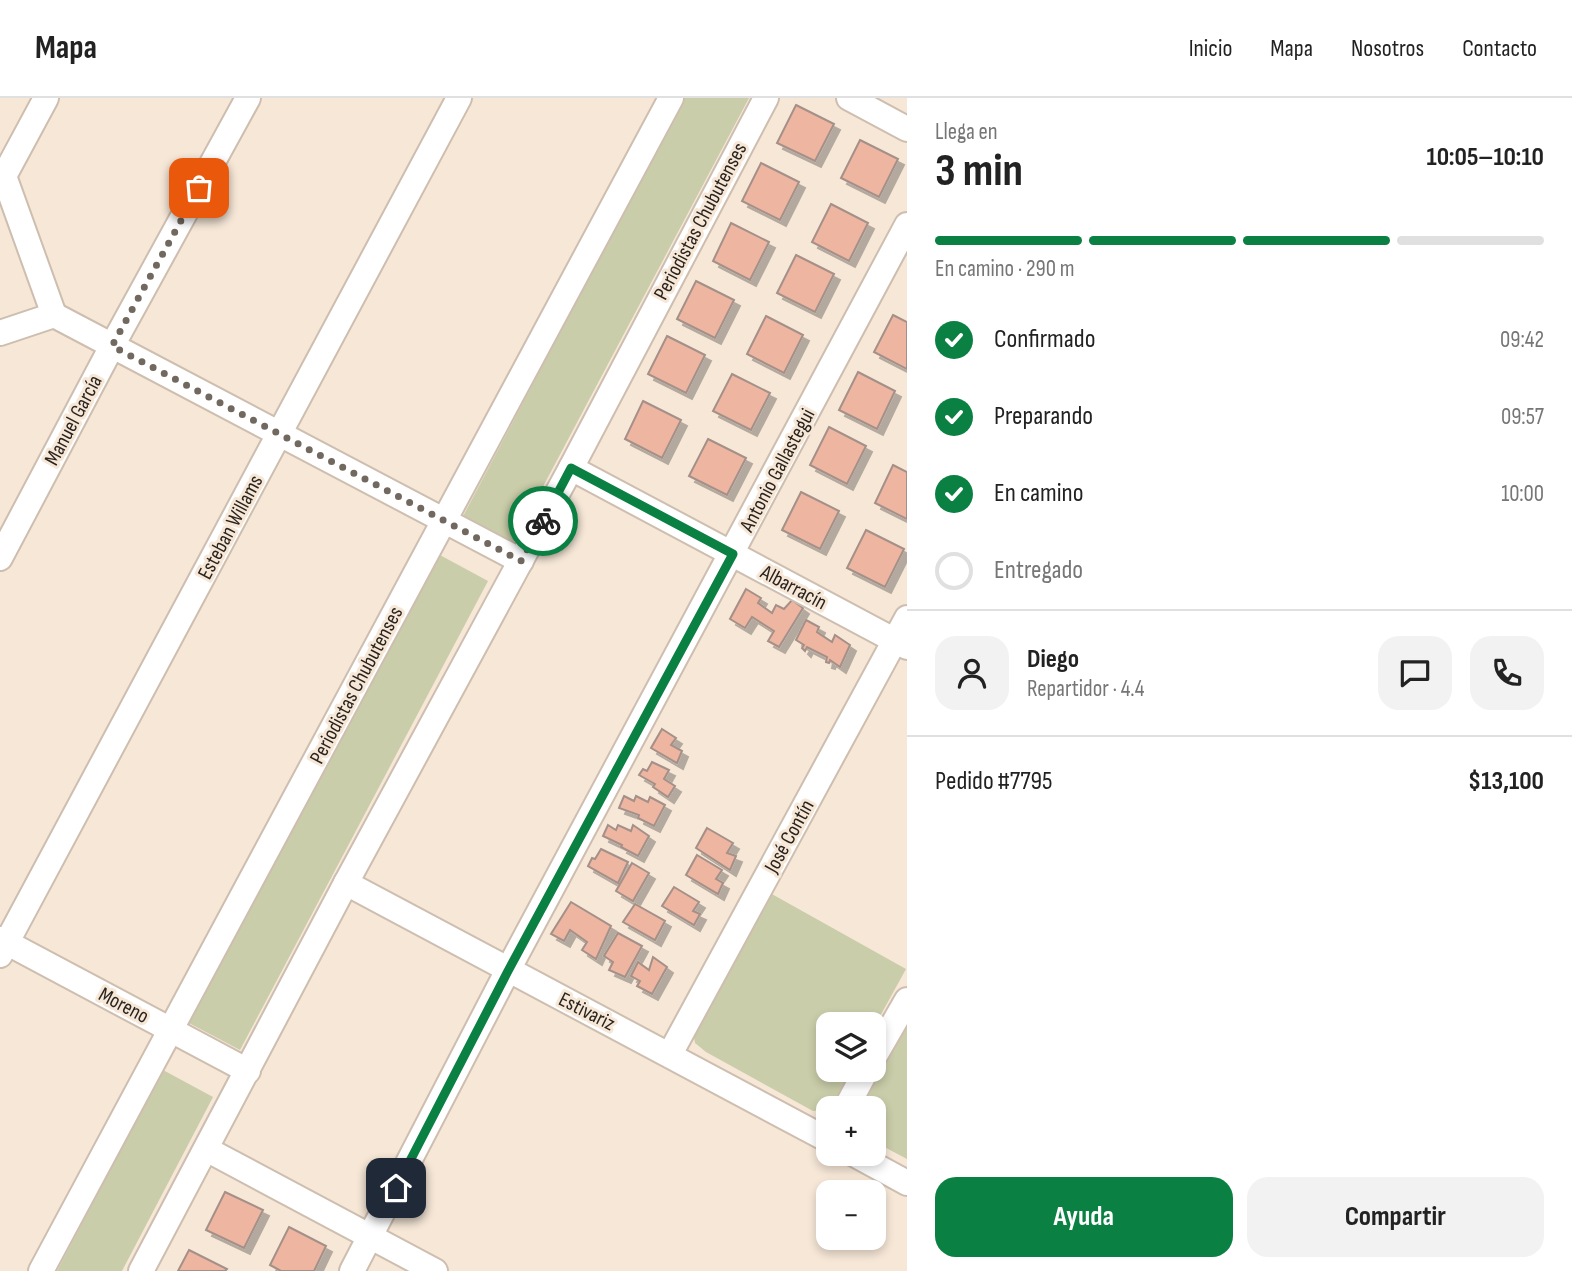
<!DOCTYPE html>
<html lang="es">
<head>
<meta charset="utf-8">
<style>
	:root { --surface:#fff; --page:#f2f2f2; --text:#222; --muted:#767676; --line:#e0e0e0; --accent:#0b8043 }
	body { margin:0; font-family:"Sofia Sans Condensed",sans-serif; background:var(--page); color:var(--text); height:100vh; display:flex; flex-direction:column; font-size:26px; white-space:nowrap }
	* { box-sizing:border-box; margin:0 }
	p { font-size:23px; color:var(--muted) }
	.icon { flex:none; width:38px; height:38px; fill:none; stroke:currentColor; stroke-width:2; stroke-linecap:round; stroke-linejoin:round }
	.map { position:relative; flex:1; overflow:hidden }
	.details { display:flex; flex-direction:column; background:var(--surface); width:665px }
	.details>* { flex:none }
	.controls { position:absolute; left:816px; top:914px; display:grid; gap:14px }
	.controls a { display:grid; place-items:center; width:70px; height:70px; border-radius:14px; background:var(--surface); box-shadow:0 4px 10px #0003; font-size:35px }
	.pin { position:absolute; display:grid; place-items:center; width:60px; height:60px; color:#fff; margin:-30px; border-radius:14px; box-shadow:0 4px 10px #0006 }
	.courier { position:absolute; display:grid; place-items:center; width:70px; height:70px; margin:-35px; border:5px solid #0b8043; border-radius:50%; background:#fff; color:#222; box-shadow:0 2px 9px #0007 }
	.head em { font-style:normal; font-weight:700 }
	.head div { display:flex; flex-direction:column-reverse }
	.head { display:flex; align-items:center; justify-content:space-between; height:119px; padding:0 28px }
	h1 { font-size:46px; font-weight:700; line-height:52px }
	.bar { display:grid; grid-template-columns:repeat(4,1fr); gap:10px 7px; align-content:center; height:84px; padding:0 28px }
	.bar i { height:9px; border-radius:5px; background:var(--line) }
	.bar .current { background:var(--accent) }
	.bar p { grid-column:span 4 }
	.line { display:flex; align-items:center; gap:18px; padding:0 28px; border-top:2px solid var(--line) }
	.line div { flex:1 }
	.round { display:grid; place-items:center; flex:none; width:74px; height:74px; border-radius:21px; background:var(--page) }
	ol { padding:0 28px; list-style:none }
	li { display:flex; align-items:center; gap:21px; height:77px }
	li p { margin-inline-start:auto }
	li .icon { padding:7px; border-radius:50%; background:var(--accent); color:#fff; stroke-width:4 }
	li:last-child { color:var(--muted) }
	li i { width:38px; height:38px; border:4px solid var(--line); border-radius:50% }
	.primary-button { display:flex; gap:14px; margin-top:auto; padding:14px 28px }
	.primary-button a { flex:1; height:80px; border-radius:21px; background:var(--accent); color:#fff; font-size:28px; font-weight:700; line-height:80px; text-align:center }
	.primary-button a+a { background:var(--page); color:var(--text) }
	header { display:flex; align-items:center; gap:42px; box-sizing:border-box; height:98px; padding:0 35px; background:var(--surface); border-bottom:2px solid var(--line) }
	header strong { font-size:33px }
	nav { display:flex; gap:38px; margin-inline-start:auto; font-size:24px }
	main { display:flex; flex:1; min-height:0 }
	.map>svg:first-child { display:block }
	.green { fill:#cacda9 }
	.building { fill:#eeb5a1; stroke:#a49088; stroke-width:2; filter:url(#shadow) }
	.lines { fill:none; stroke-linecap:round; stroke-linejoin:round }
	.minor-casing { stroke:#cdbeaf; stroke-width:28 }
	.minor { stroke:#fff; stroke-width:24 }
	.done { stroke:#71685f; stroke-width:7; stroke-dasharray:0 12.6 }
	.route { stroke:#0b8043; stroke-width:9 }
	.labels { text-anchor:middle; stroke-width:6; stroke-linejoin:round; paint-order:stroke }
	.street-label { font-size:21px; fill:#2a241f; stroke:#f6e7d7 }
</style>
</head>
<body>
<header>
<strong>Mapa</strong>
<nav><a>Inicio</a><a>Mapa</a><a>Nosotros</a><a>Contacto</a></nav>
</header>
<main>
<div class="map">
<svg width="907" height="1173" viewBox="0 0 907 1173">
	<defs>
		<filter id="shadow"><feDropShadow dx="6" dy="6" stdDeviation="0" flood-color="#0004"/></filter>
	</defs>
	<rect width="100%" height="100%" fill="#f6e7d7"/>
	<g class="green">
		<path d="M684 0H749L511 449 461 422Z"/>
		<path d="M438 456 488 483 240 952 189 925Z"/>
		<path d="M770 795 906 871 873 931V926H828V971H851C841 989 835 1012 813 1013L706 954 695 945 693 934Z"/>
		<path d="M907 924V1061L873 1043V1010H860Z"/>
		<path d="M163 972 213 999 122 1173H57Z"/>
	</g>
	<g class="building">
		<path d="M796 7 834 26 815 63 777 45Z"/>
		<path d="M860 42 898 61 879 99 841 80Z"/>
		<path d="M761 65 799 84 780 122 742 103Z"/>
		<path d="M831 106 868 125 849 163 812 144Z"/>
		<path d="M731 125 769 144 750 182 713 163Z"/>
		<path d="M796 157 834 176 815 214 777 195Z"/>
		<path d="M696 183 734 202 715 240 677 221Z"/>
		<path d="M893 217 907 224V271L874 254Z"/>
		<path d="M766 218 803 237 784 275 747 256Z"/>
		<path d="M667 238 705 257 686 295 648 276Z"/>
		<path d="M858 274 895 293 877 331 839 312Z"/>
		<path d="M732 276 770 295 751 332 713 313Z"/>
		<path d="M643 303 681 322 662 360 625 341Z"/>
		<path d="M829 329 866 348 847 386 810 367Z"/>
		<path d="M708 341 746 360 727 397 689 378Z"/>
		<path d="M893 367 907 374V421L875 405Z"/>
		<path d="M801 394 839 413 820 451 782 432Z"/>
		<path d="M866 432 904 451 885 489 847 470Z"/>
		<path d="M746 491 761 500 758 505 772 515 776 507 784 511 792 502 803 510 779 549 768 543 774 533 752 519 745 530 730 521Z"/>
		<path d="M806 522 819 529 817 534 832 544 835 537 850 547 840 569 830 562 829 565 826 564 827 559 807 549 805 553 802 550 804 547 796 542Z"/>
		<path d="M662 631 676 640 671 647 682 653 677 665 651 650Z"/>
		<path d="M652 664 669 672 664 681 675 688 668 699 653 689 655 686 639 677 643 671 647 673Z"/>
		<path d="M624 698 634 703 636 698 648 704 650 699 665 707 654 728 638 720 639 717 619 710Z"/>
		<path d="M608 727 616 732 618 727 631 733 633 727 649 738 638 758 621 749 622 747 603 738Z"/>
		<path d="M707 730 733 745 727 755 736 758 730 772 696 750Z"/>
		<path d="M601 751 628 764 618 785 588 768 592 760 595 761Z"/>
		<path d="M697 757 722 772 716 781 723 785 718 796 686 777Z"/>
		<path d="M632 765 649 775 633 803 616 793Z"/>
		<path d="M674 789 699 804 693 813 700 816 694 827 662 808Z"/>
		<path d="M571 804 611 828 596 861 582 852 587 844 570 832 564 843 551 836Z"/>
		<path d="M635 806 665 823 655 842 623 824Z"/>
		<path d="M618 835 642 848 625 879 609 872 613 864 604 858Z"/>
		<path d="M653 859 667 869 652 896 637 888 640 883 631 878 638 864 649 872Z"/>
		<path d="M225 1094 263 1112 244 1150 206 1132Z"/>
		<path d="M289 1129 326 1148 314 1173H281L270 1167Z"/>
		<path d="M189 1152 227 1171 225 1173H178Z"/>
	</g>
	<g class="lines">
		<defs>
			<g id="minor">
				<path d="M849 0 907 31"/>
				<path d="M0 75 4 78 54 217"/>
				<path d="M4 78 46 0"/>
				<path d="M54 217 521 463"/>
				<path d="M0 235 54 217"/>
				<path d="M571 370 907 549"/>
				<path d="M0 460 112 248 248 0"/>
				<path d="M346 785 828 1042"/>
				<path d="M0 841 248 973"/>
				<path d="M0 857 459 0"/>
				<path d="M670 956 907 520"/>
				<path d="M873 961 907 902"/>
				<path d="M846 1010 867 971"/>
				<path d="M206 1051 435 1173"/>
				<path d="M852 1055 907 1085"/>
				<path d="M41 1173 671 0"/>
				<path d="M141 1173 346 785 571 370 766 0"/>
				<path d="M352 1173 508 872 907 127"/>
			</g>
		</defs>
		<use href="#minor" class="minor-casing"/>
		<use href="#minor" class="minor"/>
	</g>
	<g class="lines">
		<path class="done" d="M199 90 112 248 521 463 543 423"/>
		<path class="route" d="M396 1090 508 873 733 456 571 370 543 423"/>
	</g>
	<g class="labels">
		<g class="street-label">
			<text transform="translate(700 123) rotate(-62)" y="7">Periodistas Chubutenses</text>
			<text transform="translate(73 322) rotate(-62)" y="7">Manuel García</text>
			<text transform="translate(777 372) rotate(-62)" y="7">Antonio Gallastegui</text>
			<text transform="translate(230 429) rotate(-62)" y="7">Esteban Willams</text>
			<text transform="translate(794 489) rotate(28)" y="7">Albarracín</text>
			<text transform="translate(356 587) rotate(-62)" y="7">Periodistas Chubutenses</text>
			<text transform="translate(789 738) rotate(-61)" y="7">José Contín</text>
			<text transform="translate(124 907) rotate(28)" y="7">Moreno</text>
			<text transform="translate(587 913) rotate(27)" y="7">Estivariz</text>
		</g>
	</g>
</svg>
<div class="controls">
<a><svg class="icon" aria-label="layers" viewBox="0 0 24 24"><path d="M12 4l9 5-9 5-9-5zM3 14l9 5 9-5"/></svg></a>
<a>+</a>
<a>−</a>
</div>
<div class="pin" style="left:199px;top:90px;background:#ea580c"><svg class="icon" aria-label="bag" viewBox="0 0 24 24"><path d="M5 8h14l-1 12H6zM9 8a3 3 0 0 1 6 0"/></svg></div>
<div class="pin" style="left:396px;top:1090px;background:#1f2937"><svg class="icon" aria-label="home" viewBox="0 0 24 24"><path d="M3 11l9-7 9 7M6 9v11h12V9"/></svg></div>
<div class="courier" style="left:543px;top:423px"><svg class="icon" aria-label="bike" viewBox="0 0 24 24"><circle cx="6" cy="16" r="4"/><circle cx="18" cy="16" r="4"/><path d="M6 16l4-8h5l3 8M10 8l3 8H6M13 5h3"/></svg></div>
</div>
<section class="details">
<div class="head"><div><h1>3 min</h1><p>Llega en</p></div><em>10:05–10:10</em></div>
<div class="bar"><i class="current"></i><i class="current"></i><i class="current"></i><i></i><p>En camino · 290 m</p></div>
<ol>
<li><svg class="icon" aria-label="check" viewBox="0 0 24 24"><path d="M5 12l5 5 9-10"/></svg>Confirmado<p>09:42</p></li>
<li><svg class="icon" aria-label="check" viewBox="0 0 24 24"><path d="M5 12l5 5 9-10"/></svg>Preparando<p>09:57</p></li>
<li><svg class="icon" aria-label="check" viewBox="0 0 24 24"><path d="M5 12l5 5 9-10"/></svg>En camino<p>10:00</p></li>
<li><i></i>Entregado</li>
</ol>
<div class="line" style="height:126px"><a class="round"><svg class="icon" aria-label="person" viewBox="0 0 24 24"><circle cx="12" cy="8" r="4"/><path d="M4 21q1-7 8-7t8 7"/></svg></a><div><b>Diego</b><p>Repartidor · 4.4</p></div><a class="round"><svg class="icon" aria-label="chat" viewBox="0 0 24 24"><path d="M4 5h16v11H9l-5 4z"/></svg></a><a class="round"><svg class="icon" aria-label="phone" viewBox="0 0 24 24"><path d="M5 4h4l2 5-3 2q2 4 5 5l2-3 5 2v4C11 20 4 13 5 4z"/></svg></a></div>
<div class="line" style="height:91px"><div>Pedido #7795</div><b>$13,100</b></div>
<div class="primary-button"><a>Ayuda</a><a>Compartir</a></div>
</section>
</main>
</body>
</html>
